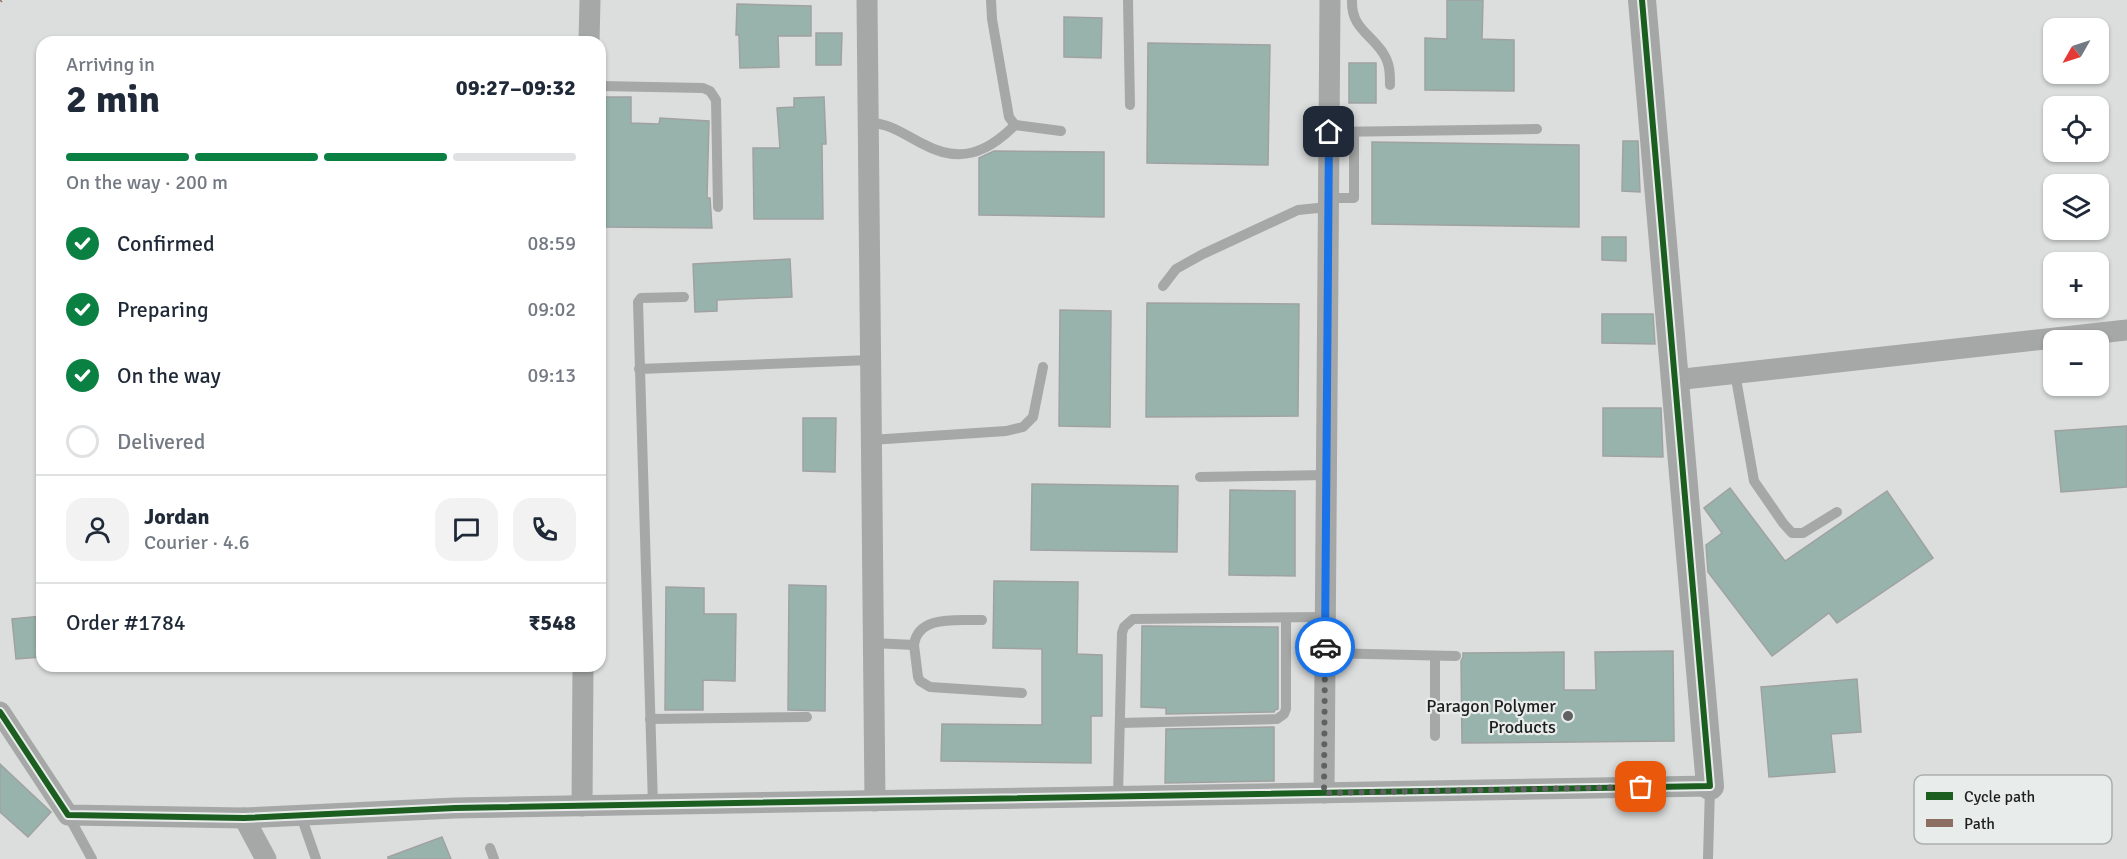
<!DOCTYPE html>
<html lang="en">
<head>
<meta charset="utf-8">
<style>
	:root { --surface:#fff; --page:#f2f2f3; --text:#1f2937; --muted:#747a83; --line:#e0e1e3; --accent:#0b8043 }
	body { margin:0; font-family:Signika,sans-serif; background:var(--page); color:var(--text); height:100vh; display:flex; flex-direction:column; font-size:22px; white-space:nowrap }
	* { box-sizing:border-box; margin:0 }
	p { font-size:20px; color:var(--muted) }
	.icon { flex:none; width:33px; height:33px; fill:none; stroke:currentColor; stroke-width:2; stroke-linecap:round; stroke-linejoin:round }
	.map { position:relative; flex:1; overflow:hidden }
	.drawer { position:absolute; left:36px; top:36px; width:570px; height:636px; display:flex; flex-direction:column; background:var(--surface); border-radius:18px; box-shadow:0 2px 4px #0004 }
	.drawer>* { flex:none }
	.needle { width:39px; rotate:231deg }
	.fabs { position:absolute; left:2043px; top:18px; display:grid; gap:12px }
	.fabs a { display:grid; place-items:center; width:66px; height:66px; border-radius:12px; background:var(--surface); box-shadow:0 2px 4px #0004; font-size:30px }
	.pin { position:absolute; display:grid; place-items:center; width:51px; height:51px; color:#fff; margin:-26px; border-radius:12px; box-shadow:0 3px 9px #0006 }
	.courier { position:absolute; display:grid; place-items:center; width:60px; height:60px; margin:-30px; border:4px solid #1a73e8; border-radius:50%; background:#fff; color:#222; box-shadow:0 2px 8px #0007 }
	.overview em { font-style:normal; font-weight:700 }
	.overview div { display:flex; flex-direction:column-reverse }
	.overview { display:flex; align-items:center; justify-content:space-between; height:102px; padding:0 30px }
	h1 { font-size:39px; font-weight:700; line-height:45px }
	.bar { display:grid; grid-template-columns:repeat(4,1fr); gap:9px 6px; align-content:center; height:72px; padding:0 30px }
	.bar i { height:8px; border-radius:4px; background:var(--line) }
	.bar .current { background:var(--accent) }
	.bar p { grid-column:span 4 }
	.line { display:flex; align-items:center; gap:15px; padding:0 30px; border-top:2px solid var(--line) }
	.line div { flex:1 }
	.round { display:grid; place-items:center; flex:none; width:63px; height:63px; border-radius:18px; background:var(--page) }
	ol { padding:0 30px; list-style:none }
	li { display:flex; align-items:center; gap:18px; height:66px }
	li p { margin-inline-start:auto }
	li .icon { padding:6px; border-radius:50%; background:var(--accent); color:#fff; stroke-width:4 }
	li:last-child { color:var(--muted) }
	li i { width:33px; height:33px; border:3px solid var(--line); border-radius:50% }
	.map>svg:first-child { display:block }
	.building { fill:#97b3ac; stroke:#a0a2a1; stroke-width:1.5 }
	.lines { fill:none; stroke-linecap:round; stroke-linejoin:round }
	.lane { stroke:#a6a7a7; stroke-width:10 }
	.street { stroke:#a6a7a7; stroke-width:21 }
	.secondary { stroke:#a5a7a6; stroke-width:28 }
	.quiet { stroke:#8d6e63; stroke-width:4.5; stroke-dasharray:9 4.5; stroke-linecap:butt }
	.cycleway-casing { stroke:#e8edeb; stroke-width:10 }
	.cycleway { stroke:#1b5e20; stroke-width:6 }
	.done { stroke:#606262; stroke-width:6; stroke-dasharray:0 10.8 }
	.route { stroke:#1a73e8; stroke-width:8 }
	.poi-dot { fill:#606262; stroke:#e8edeb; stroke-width:2 }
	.labels { text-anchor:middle; stroke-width:4.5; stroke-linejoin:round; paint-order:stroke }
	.poi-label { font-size:18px; fill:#1d1f1f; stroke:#e8edeb; text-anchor:end }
	.key { fill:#e8edeb; stroke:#abafae; stroke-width:1.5 }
	.key-label { font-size:16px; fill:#1d1f1f }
</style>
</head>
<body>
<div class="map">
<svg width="2127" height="859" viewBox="0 0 2127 859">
	<rect width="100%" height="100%" fill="#dcdedd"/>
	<g class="building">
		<path d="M1447 0H1483L1482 39 1514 40V91L1425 90V38L1447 39Z"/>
		<path d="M737 4 811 6V36H778L779 67 740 68 739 35H736Z"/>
		<path d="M1064 17 1102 18 1101 58 1064 57Z"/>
		<path d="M816 33H842L841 65H816Z"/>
		<path d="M1148 43 1270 45 1268 165 1147 163Z"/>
		<rect x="1349" y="63" width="27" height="40"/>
		<path d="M603 97H631V123L659 124 660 118 709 121 707 198H710L712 228 603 227Z"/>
		<path d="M824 97 826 144H822L823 219H754L753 148H780L777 108 794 107V98Z"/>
		<path d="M1623 141H1638L1640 192 1622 191Z"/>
		<path d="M1372 142 1579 145V227L1372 224Z"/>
		<path d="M994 151 1104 152V217L979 215V158Z"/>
		<path d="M1602 237H1626V261L1602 260Z"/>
		<path d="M790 259 792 297 717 300V311L695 312 693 264Z"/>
		<path d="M1147 303 1299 304 1298 416 1146 417Z"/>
		<path d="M1060 310 1111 311 1110 427 1059 426Z"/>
		<path d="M1602 314H1653L1655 344 1602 343Z"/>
		<path d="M1603 408H1661L1663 457 1603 456Z"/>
		<path d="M803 418H836L835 472 803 471Z"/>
		<path d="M2127 426V487L2061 492 2055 431Z"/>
		<path d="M1032 484 1178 486 1177 552 1031 550Z"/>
		<path d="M1730 488 1785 561 1887 491 1933 558 1837 623 1829 613 1772 656 1708 572 1706 545 1722 533 1704 508Z"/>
		<path d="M1230 490 1295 491V576L1229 575Z"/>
		<path d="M994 581 1078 582 1077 654 1102 655V716H1091V763L941 761 942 724 1042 725V649L993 648Z"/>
		<path d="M789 585 826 586 825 711 788 710Z"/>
		<path d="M666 587 704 588V614H736L735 681 703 680V710H665Z"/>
		<path d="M42 616V657L16 659 12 619Z"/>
		<path d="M1142 626 1278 627V709L1275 710 1274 712 1166 714V708L1141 707Z"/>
		<path d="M1673 651 1674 741 1462 743 1461 661 1463 657V653L1564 652V690H1596L1595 652Z"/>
		<path d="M1857 679 1861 732 1831 734 1835 772 1769 777 1761 687Z"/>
		<path d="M1274 727V781L1165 783 1166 729Z"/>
		<path d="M0 764 51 812 28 837 0 812Z"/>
		<path d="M442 837 451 859H388V857Z"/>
	</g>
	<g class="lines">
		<g class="lane">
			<path d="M991 0 992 19 1009 117 1015 125 1061 131"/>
			<path d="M1128 0 1130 105"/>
			<path d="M1352 0C1351 28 1370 33 1383 53 1390 63 1390 74 1390 85"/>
			<path d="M600 86 703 88 710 91 716 100 718 207"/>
			<path d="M868 122C894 125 901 133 923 144 960 164 987 153 1015 125"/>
			<path d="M1329 132 1537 129"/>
			<path d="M1328 198H1354V132"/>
			<path d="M1163 286 1176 269 1203 254 1298 210 1328 207"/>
			<path d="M639 369 870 360"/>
			<path d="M1735 373 1754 481 1783 523 1792 533H1803L1837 512"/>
			<path d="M871 440 1006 431 1023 427 1033 417 1043 367"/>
			<path d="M1200 477 1326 475"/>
			<path d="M873 643 914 645C918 614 959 621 982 620"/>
			<path d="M914 645 918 677 920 681 930 687 1022 693"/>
			<path d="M1325 653 1456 656"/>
			<path d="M1435 656V736"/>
			<path d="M650 719 807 717"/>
			<path d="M1120 723 1277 719 1284 714 1286 709V618"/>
			<path d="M1118 796 1122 633 1124 627 1133 619 1325 617"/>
			<path d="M653 805 638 302 641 298 684 297"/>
			<path d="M68 815 92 859"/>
			<path d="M301 816 316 859"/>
			<path d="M490 848 494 859"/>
			<path d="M1708 859 1710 787"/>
		</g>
		<g class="street">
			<path d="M867 0 875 801"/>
			<path d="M589 42 590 0"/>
			<path d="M1675 380 2127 330"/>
			<path d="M0 712 68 815 244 818 455 808 1710 786"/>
			<path d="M1324 793 1330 0"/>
			<path d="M582 806 583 666"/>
			<path d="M244 818 266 859"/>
		</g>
		<path class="secondary" d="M1642 0 1710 786"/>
		<path class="quiet" d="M0 1 1 0"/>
		<defs>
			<path id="cycleway" d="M0 712 68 815 244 818 455 808 1710 786 1642 0"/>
		</defs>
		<use href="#cycleway" class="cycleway-casing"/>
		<use href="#cycleway" class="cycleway"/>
	</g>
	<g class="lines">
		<path class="done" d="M1325 647 1324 793 1641 787"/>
		<path class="route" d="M1325 647 1329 132"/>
	</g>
	<circle class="poi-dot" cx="1568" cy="716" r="6"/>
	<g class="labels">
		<g class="poi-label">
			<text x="1556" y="712">Paragon Polymer<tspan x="1556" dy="21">Products</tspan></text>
		</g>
	</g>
	<rect x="1914" y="775" width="198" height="69" rx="9" class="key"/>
	<rect x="1926" y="792" width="27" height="8" fill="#1b5e20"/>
	<rect x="1926" y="819" width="27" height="8" fill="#8d6e63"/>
	<g class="key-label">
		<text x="1964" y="802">Cycle path</text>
		<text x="1964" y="829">Path</text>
	</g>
</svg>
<div class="fabs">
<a><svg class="needle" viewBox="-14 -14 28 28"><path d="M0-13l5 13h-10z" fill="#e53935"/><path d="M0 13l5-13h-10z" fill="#747a83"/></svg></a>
<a><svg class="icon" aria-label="locate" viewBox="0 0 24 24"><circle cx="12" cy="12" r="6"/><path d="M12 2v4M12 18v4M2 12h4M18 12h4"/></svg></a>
<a><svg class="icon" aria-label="layers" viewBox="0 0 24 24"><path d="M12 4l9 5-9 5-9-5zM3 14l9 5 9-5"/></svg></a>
<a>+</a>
<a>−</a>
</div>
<div class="pin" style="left:1641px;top:787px;background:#ea580c"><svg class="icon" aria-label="bag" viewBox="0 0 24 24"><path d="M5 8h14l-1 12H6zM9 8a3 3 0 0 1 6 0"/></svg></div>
<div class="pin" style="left:1329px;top:132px;background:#1f2937"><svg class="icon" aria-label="home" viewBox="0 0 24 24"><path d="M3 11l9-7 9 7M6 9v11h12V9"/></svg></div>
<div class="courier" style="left:1325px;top:647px"><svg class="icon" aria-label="car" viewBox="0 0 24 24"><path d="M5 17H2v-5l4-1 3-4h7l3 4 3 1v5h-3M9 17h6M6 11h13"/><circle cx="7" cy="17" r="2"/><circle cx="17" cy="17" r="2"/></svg></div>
<section class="drawer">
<div class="overview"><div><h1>2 min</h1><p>Arriving in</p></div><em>09:27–09:32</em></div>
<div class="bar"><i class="current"></i><i class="current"></i><i class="current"></i><i></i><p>On the way · 200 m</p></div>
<ol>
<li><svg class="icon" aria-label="check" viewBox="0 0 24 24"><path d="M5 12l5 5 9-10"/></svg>Confirmed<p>08:59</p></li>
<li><svg class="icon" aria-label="check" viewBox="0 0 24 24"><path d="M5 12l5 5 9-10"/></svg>Preparing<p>09:02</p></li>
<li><svg class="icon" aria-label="check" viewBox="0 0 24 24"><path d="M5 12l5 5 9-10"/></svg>On the way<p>09:13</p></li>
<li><i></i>Delivered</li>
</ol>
<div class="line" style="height:108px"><a class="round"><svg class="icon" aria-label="person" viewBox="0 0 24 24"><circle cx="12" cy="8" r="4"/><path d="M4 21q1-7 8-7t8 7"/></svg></a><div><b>Jordan</b><p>Courier · 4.6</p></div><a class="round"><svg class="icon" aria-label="chat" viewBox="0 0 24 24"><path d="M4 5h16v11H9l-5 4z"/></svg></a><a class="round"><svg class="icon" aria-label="phone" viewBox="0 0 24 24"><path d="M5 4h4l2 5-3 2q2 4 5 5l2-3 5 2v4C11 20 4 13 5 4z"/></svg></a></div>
<div class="line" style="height:78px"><div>Order #1784</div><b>₹548</b></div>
</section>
</div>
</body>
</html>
